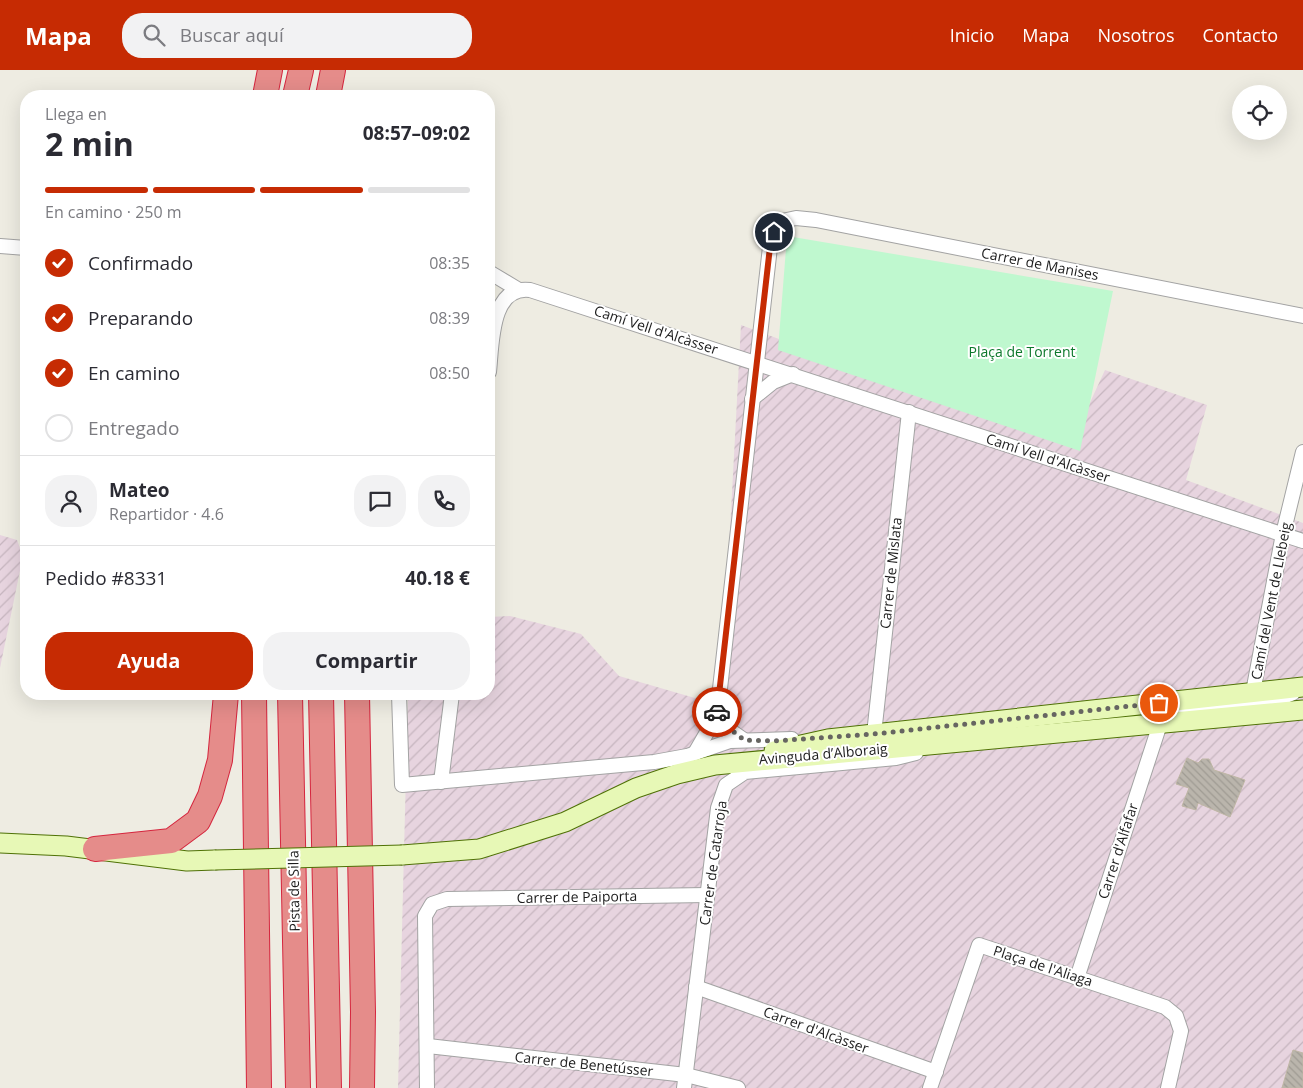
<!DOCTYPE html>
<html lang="es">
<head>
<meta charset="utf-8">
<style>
	:root { --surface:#fff; --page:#f2f2f3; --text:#2b2b33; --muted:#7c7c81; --line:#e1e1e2; --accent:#c62b03 }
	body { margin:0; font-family:"Open Sans",sans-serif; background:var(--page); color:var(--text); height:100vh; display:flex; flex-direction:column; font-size:19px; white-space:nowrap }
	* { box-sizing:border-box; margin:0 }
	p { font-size:16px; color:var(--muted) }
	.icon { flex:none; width:28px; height:28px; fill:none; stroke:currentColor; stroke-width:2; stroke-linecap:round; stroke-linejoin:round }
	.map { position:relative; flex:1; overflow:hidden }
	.details { position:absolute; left:20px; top:20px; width:475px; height:610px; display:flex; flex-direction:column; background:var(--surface); border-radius:20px; box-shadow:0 5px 20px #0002 }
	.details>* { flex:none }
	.tools { position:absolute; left:1232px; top:15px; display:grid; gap:10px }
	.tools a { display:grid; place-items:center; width:55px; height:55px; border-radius:50%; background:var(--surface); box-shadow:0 5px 20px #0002; font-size:25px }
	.pin { position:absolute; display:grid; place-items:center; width:42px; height:42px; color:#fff; margin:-21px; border:2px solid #fff; border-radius:50%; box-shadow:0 1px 5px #0007 }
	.courier { position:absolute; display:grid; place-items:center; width:50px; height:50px; margin:-25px; border:4px solid #c62b03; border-radius:50%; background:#fff; color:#222; box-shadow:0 1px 6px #0007 }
	.overview em { font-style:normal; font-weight:700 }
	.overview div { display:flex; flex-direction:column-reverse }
	.overview { display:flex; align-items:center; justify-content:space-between; height:85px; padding:0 25px }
	h1 { font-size:32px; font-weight:700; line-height:38px }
	.bar { display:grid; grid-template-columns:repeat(4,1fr); gap:8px 5px; align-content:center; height:60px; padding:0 25px }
	.bar i { height:6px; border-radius:4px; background:var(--line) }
	.bar .selected { background:var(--accent) }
	.bar p { grid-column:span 4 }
	.line { display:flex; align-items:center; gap:12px; padding:0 25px; border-top:1px solid var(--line) }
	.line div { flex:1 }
	.round { display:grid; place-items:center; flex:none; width:52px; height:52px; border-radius:20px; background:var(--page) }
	ol { padding:0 25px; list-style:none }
	li { display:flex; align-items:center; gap:15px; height:55px }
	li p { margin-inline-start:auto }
	li .icon { padding:5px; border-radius:50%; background:var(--accent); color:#fff; stroke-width:4 }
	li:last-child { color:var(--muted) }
	li i { width:28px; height:28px; border:2px solid var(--line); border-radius:50% }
	.cta { display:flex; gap:10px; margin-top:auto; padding:10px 25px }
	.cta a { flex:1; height:58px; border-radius:20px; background:var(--accent); color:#fff; font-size:20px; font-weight:700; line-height:58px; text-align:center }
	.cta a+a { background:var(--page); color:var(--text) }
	header { display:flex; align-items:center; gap:30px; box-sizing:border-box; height:70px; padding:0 25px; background:var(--accent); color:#fff }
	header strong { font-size:24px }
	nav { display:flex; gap:28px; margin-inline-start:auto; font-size:18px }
	.search { width:350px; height:45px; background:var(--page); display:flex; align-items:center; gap:12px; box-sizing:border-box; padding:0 18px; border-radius:20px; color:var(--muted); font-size:19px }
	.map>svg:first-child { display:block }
	.industrial { fill:url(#industrial-furrows) }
	.park { fill:#bff8cf }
	.building { fill:url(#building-back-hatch); stroke:#bfb6a5 }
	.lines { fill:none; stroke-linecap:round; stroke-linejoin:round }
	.street-casing { stroke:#a3a3a3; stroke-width:16 }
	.secondary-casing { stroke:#4f7106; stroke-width:21 }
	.highway-casing { stroke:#d5263e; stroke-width:26 }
	.street { stroke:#fff; stroke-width:14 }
	.secondary { stroke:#e7f8b6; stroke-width:19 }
	.highway { stroke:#e58c8a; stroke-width:24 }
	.secondary-bridge-casing { stroke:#4f7106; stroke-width:21; stroke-linecap:butt }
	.secondary-bridge { stroke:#e7f8b6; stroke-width:19 }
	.done { stroke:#666561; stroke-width:5; stroke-dasharray:0 9 }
	.route { stroke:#c62b03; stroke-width:6 }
	.labels { text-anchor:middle; stroke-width:4; stroke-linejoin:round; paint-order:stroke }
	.street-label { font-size:14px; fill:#1c1c1c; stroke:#fff }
	.park-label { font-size:14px; fill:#0d782c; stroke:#fff }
</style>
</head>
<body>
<header>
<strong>Mapa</strong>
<div class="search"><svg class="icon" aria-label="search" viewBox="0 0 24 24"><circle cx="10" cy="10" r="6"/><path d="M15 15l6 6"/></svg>Buscar aquí</div>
<nav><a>Inicio</a><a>Mapa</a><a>Nosotros</a><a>Contacto</a></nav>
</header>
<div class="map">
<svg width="1303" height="1018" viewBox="0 0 1303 1018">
	<defs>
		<pattern id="industrial-furrows" width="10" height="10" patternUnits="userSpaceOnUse" patternTransform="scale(1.25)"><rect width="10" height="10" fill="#e7d4df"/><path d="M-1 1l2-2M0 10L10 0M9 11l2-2" fill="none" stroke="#c6b5bf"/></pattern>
		<pattern id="building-back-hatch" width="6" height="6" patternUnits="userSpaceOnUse" patternTransform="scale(1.25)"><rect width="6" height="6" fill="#bab5ac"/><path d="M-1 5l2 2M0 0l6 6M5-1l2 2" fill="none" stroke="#9f9b93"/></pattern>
	</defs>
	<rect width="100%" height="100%" fill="#eeece2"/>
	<g class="industrial">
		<path d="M741 255 1070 376 1105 300 1207 335 1186 410 1303 453V1018H398L408 624H489V547L510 546 581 564 619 606 712 633 729 479Z"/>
		<path d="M0 465 17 470 23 486 0 598Z"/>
	</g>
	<path class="park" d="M787 166 1113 221 1080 381 778 280Z"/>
	<g class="building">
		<path d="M1187 688 1198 693 1202 689H1209L1214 700 1245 710 1230 747 1198 733 1196 740 1182 736 1189 718 1176 714Z"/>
		<path d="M1293 980 1303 983V1018H1282Z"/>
	</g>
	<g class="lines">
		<defs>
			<g id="street">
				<path d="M0 176 26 178"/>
				<path d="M489 202 519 220"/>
				<path d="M489 302C492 276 490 215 530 220L1303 471"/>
				<path d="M752 329 773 312 793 304"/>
				<path d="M1253 622 1283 464 1303 382"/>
				<path d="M399 624 402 715 654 692 687 686 730 671 792 669"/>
				<path d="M717 645 731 661 744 670"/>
				<path d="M874 664 909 342"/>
				<path d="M695 683 717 645 770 177 774 162 782 151 796 148 816 150 1303 246"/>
				<path d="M441 712 452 624"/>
				<path d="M1077 908 1160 654 1179 642 1274 631 1293 623"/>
				<path d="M696 917 936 1002"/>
				<path d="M428 976 686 1005 738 1018"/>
				<path d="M427 1018 425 846 432 834 447 829 707 825"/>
				<path d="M684 1018 718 738 726 715 745 702 896 688 916 683"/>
				<path d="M930 1018 979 875 1165 937 1176 946 1181 961 1168 1018"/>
			</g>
			<g id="secondary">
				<path d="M774 681 828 669 1303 617"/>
				<path d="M0 773 66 776 187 791 215 790"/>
				<path d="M402 785 479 779 565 752 636 718 677 704 715 695 1303 640"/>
			</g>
			<g id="highway">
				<path d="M265 26 270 0"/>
				<path d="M295 26 301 0"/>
				<path d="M328 26 333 0"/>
				<path d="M254 624 259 1018"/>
				<path d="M290 624 298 1018"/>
				<path d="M321 624 329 1018"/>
				<path d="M357 624 363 942 362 1018"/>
				<path d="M95 779 171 771 198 751 210 726 220 690 226 624"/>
			</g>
		</defs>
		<use href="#street" class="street-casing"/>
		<use href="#secondary" class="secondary-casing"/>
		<use href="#highway" class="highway-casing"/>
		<use href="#street" class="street"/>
		<use href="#secondary" class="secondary"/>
		<use href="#highway" class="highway"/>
		<defs>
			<path id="secondary-bridge" d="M215 790 402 785"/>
		</defs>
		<use href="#secondary-bridge" class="secondary-bridge-casing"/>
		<use href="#secondary-bridge" class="secondary-bridge"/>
	</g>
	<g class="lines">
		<path class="done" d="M717 642 724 654 744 670 774 671 874 664 1159 633"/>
		<path class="route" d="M717 642 770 177 774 162"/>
	</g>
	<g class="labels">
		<g class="street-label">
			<text transform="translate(1040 194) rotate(11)" y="5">Carrer de Manises</text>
			<text transform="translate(656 260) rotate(18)" y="5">Camí Vell d'Alcàsser</text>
			<text transform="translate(1048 388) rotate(18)" y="5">Camí Vell d'Alcàsser</text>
			<text transform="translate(891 503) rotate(-84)" y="5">Carrer de Mislata</text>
			<text transform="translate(1271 531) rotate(-79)" y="5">Camí del Vent de Llebeig</text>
			<text transform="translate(823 684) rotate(-5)" y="5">Avinguda d’Alboraig</text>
			<text transform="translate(1118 781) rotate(-72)" y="5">Carrer d'Alfafar</text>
			<text transform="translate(713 793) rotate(-82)" y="5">Carrer de Catarroja</text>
			<text transform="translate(294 821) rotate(-91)" y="5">Pista de Silla</text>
			<text transform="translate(577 827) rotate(-1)" y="5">Carrer de Paiporta</text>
			<text transform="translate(1043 896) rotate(18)" y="5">Plaça de l'Aliaga</text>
			<text transform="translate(816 960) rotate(20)" y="5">Carrer d'Alcàsser</text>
			<text transform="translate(584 994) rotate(6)" y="5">Carrer de Benetússer</text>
		</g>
		<g class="park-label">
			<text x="1022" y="287">Plaça de Torrent</text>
		</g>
	</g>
</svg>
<div class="tools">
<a><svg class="icon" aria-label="locate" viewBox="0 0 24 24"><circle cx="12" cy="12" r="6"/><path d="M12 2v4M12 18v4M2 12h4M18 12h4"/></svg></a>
</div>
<div class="pin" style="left:1159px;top:633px;background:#ea580c"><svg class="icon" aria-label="bag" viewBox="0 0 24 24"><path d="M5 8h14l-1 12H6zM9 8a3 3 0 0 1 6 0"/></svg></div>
<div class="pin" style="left:774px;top:162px;background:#1f2937"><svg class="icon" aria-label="home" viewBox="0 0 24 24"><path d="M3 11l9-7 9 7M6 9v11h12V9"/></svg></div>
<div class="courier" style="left:717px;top:642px"><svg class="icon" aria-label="car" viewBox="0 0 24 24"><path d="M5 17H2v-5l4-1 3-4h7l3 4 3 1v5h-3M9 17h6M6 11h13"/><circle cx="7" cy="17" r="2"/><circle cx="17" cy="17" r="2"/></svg></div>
<section class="details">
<div class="overview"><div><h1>2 min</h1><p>Llega en</p></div><em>08:57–09:02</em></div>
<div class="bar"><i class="selected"></i><i class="selected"></i><i class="selected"></i><i></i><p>En camino · 250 m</p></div>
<ol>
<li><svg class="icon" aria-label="check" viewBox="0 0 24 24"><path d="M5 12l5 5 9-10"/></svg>Confirmado<p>08:35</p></li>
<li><svg class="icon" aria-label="check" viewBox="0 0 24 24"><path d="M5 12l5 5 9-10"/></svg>Preparando<p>08:39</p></li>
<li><svg class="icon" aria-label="check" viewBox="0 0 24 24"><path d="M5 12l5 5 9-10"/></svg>En camino<p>08:50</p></li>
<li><i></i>Entregado</li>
</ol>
<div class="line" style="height:90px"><a class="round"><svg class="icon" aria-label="person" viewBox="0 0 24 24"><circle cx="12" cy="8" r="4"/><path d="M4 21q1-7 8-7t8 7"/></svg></a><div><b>Mateo</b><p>Repartidor · 4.6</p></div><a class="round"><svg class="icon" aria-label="chat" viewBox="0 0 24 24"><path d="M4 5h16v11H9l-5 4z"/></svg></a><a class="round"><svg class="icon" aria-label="phone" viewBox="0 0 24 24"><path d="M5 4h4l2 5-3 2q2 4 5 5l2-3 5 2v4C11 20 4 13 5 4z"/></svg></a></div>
<div class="line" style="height:65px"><div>Pedido #8331</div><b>40.18 €</b></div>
<div class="cta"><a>Ayuda</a><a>Compartir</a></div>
</section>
</div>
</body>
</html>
